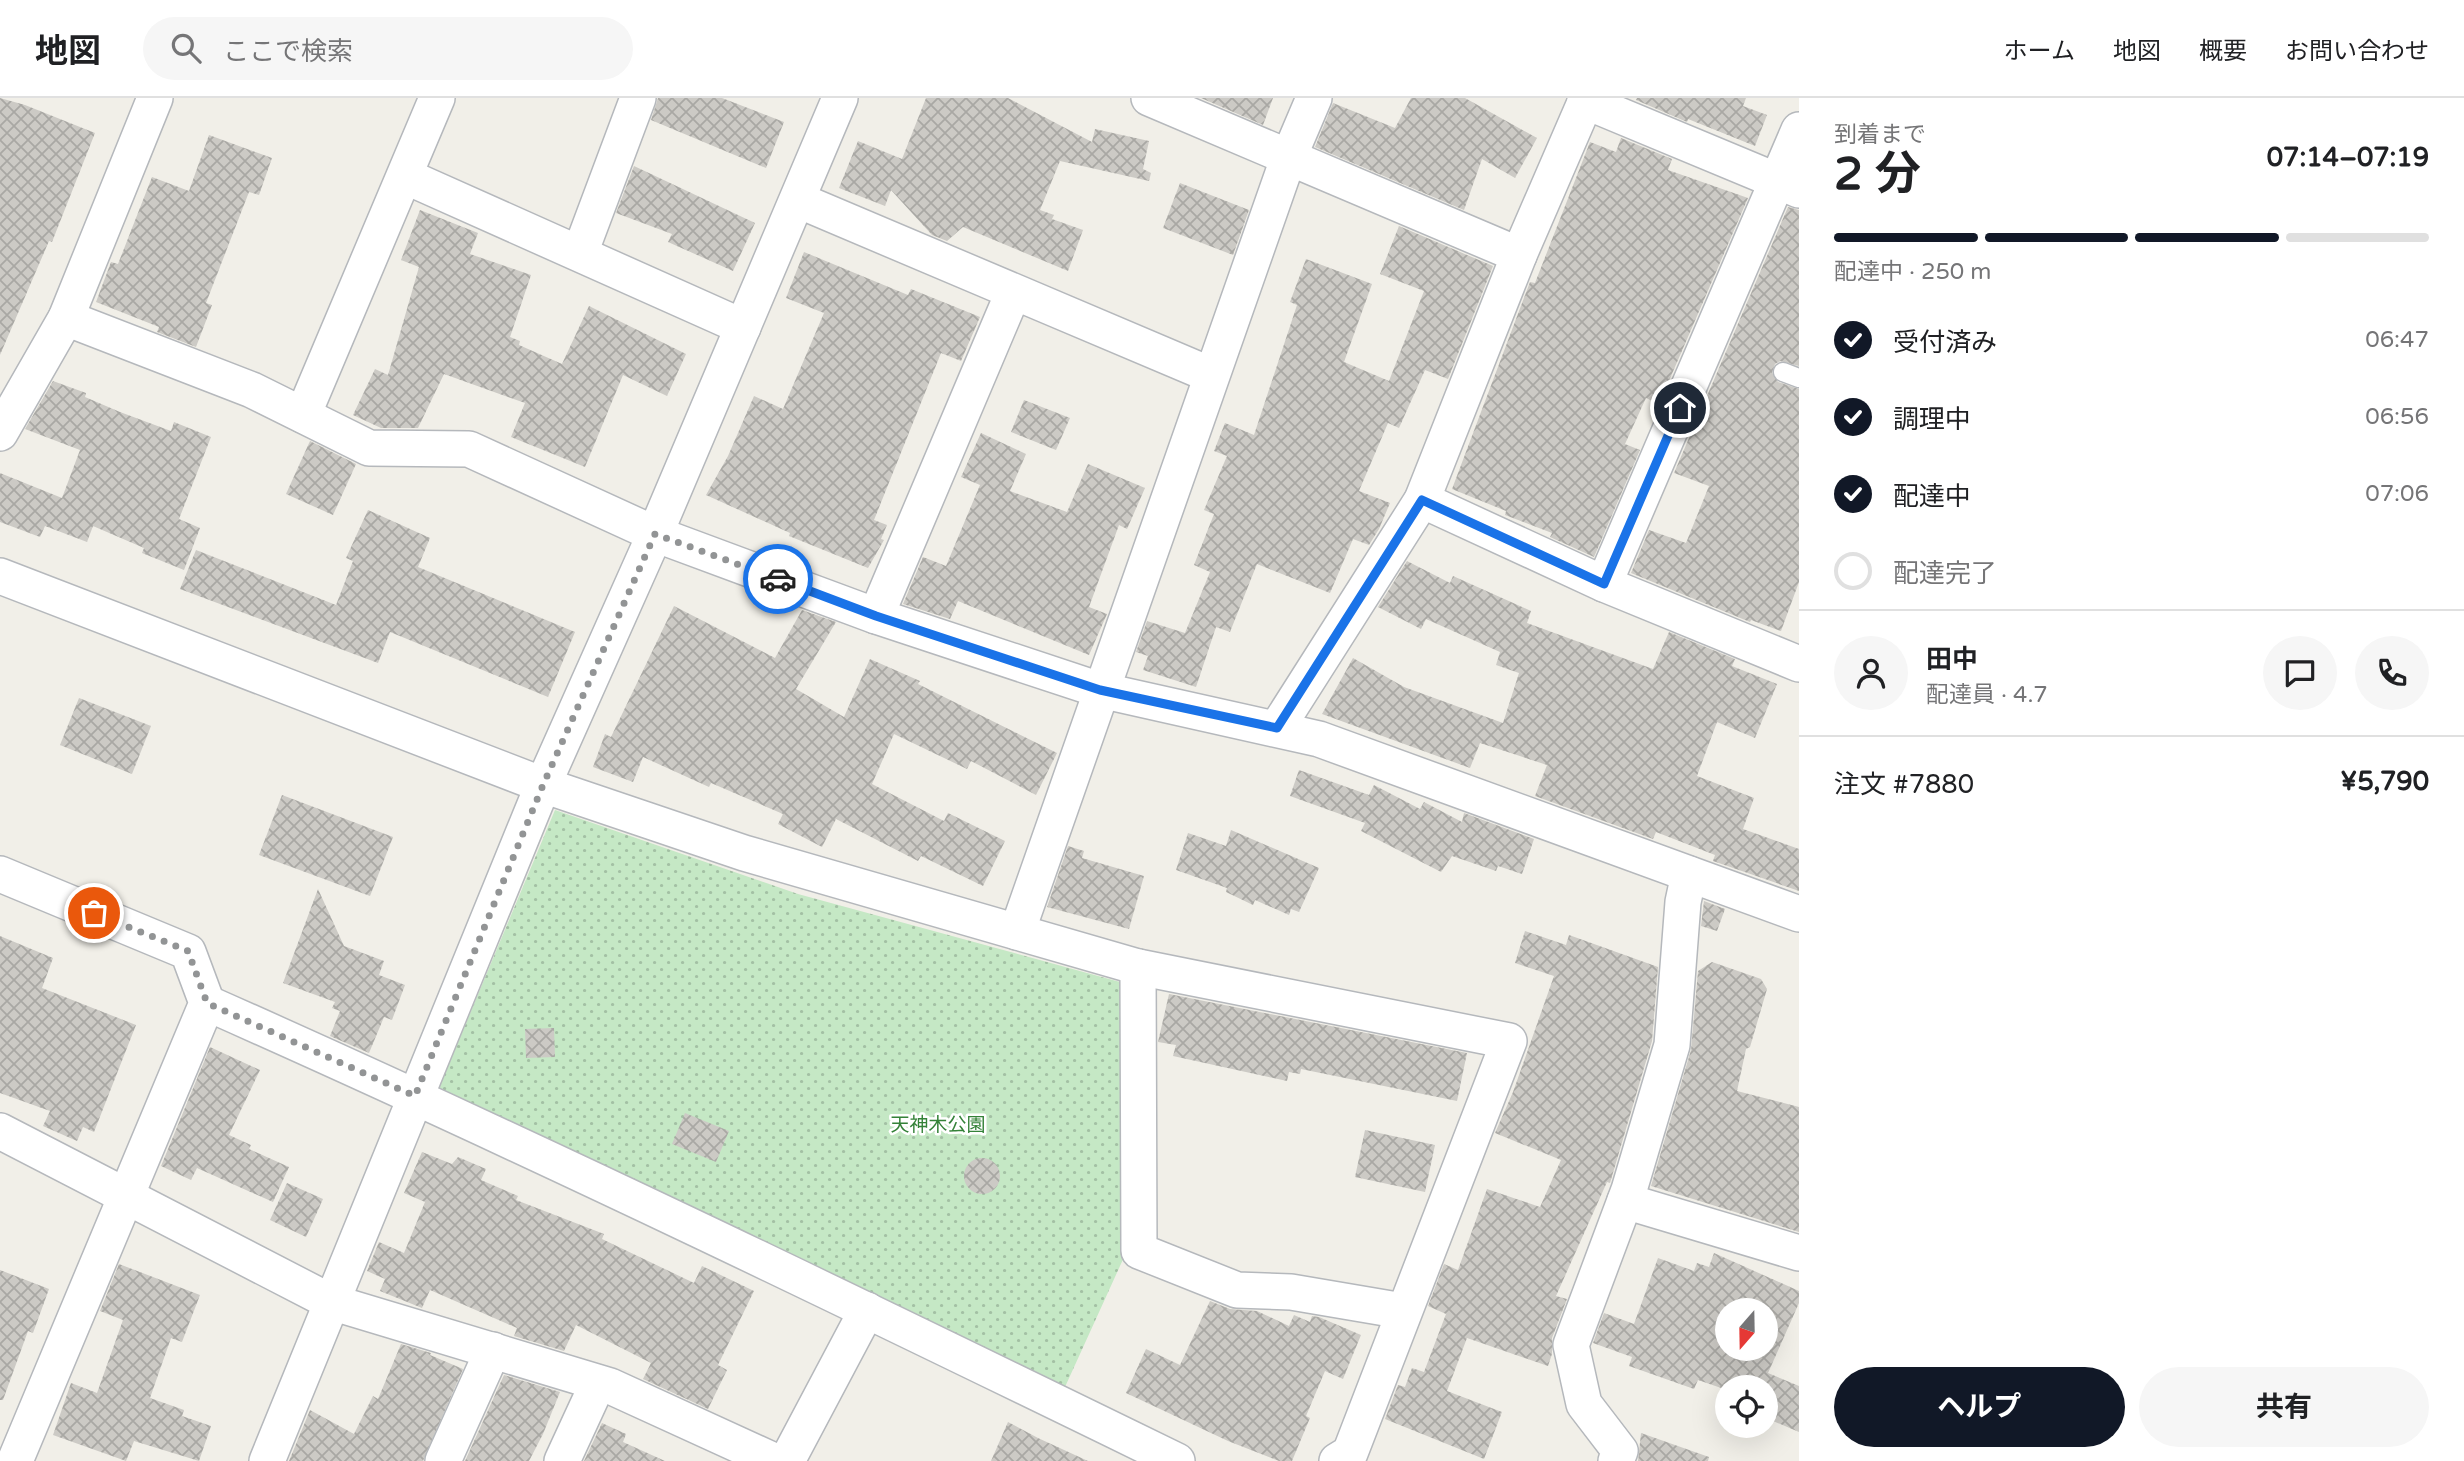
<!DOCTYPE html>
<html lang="ja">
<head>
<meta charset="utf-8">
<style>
	:root { --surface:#fff; --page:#f6f6f6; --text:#202124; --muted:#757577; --line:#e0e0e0; --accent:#111827 }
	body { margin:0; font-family:"Varela Round","Noto Sans JP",sans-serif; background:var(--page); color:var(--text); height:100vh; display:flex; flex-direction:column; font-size:26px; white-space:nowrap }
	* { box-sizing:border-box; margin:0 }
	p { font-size:23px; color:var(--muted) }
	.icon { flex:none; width:38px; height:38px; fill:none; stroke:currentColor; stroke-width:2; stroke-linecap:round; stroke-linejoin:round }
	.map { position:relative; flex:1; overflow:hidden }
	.sheet { display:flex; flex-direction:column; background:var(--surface); width:665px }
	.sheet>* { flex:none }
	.needle { width:46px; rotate:200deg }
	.controls { position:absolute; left:1715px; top:1200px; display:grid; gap:14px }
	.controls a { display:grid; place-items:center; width:63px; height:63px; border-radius:50%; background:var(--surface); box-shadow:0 7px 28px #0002; font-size:35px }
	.pin { position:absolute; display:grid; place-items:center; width:60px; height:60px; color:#fff; margin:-30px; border:4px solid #fff; border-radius:50%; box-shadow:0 2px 7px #0007 }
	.courier { position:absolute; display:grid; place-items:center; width:70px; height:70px; margin:-35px; border:5px solid #1a73e8; border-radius:50%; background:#fff; color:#222; box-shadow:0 2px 9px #0007 }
	.summary em { font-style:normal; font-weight:700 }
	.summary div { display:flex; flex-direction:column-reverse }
	.summary { display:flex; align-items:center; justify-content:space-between; height:119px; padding:0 35px }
	h1 { font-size:46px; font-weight:700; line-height:52px }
	.bar { display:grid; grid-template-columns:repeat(4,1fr); gap:10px 7px; align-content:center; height:84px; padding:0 35px }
	.bar i { height:9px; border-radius:5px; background:var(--line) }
	.bar .current { background:var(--accent) }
	.bar p { grid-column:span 4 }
	.line { display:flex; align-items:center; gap:18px; padding:0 35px; border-top:2px solid var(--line) }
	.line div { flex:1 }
	.round { display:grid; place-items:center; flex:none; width:74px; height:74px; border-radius:37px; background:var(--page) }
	ol { padding:0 35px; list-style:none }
	li { display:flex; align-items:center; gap:21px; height:77px }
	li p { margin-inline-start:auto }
	li .icon { padding:7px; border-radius:50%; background:var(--accent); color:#fff; stroke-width:4 }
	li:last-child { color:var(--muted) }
	li i { width:38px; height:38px; border:4px solid var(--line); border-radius:50% }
	.action { display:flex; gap:14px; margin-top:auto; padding:14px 35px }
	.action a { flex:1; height:80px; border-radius:42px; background:var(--accent); color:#fff; font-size:28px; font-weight:700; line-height:80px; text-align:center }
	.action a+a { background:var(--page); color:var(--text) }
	header { display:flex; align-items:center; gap:42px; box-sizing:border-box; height:98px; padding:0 35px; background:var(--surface); border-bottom:2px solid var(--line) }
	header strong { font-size:33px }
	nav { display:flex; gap:38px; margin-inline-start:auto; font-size:24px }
	.search { width:490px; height:63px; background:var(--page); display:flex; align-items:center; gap:18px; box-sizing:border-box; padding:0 24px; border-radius:38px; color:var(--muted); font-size:26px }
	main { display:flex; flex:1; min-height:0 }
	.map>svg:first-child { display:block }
	.green { fill:url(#green-dots) }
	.building { fill:url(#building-cross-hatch); fill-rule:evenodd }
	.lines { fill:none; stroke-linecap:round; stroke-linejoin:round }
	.service-casing { stroke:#b5b8bc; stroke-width:21 }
	.minor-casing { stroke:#b5b8bc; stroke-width:38 }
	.service { stroke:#fff; stroke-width:18 }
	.minor { stroke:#fff; stroke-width:35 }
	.done { stroke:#929495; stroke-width:7; stroke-dasharray:0 12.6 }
	.route { stroke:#1a73e8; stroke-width:9 }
	.labels { text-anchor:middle; stroke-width:5; stroke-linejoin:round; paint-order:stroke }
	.park-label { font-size:19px; fill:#348238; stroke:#fff }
</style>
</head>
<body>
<header>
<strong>地図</strong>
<div class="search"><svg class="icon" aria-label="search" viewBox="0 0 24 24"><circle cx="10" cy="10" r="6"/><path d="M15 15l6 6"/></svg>ここで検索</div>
<nav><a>ホーム</a><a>地図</a><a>概要</a><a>お問い合わせ</a></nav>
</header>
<main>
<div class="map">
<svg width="1799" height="1363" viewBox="0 0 1799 1363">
	<defs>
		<pattern id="green-dots" width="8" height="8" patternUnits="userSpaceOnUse" patternTransform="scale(1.75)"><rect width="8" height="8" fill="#c5e8c5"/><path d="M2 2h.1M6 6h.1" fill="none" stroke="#a3c0a4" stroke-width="1.8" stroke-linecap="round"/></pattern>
		<pattern id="building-cross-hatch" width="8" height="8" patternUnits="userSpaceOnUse" patternTransform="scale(1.75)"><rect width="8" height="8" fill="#cccac5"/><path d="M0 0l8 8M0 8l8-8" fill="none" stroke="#a9a8a4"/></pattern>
	</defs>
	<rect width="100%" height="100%" fill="#f1efe8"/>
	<path class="green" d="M555 712 798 796 1120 884 1125 1157 1065 1289 438 992Z"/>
	<g class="building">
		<path d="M0 0 25 7 95 35 52 144 49 143 0 257Z"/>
		<path d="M658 0H722L784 24 766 70 651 22Z"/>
		<path d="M926 0H1008L1092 44 1095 31 1149 43 1143 71 1151 75 1149 83 1060 63 1040 112 1054 117 1052 121 1083 132 1068 173 963 129 947 143 932 137 891 92 885 108 839 90 858 43 902 61Z"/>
		<path d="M1201 0H1273L1263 27Z"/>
		<path d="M1411 0H1465L1537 40 1515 80 1482 61 1464 112 1315 49 1333 5 1395 30Z"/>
		<path d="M1637 0H1746L1743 8 1767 17 1755 48 1688 21 1687 24 1636 2Z"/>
		<path d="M209 37 272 60 259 97 249 94 206 205 212 207 196 249 157 234 159 229 96 204 111 164 118 166 152 79 189 93Z"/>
		<path d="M1621 40 1672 61 1668 72 1748 100 1659 306 1646 300 1625 346 1640 352 1594 459 1550 439 1552 435 1505 417 1506 413 1452 391 1530 184 1535 185 1590 44 1616 54Z"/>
		<path d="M634 68 755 125 733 173 668 144 672 136 616 115Z"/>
		<path d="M1180 85 1249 112 1233 157 1163 130Z"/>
		<path d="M1788 109 1799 112V268L1780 263 1775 266 1772 275 1778 284 1799 291V484L1781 533 1751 522 1750 524 1631 475 1649 432 1686 445 1709 388 1674 375Z"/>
		<path d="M420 112 478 135 470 156 531 177 510 239 520 243 519 247 562 266 589 208 686 256 667 298 623 277 585 369 511 339 525 305 444 276 418 330H381L353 317 375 271 388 277 419 169 401 162Z"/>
		<path d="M1399 128 1493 168 1448 281 1425 272 1399 330 1388 325 1359 393 1390 405 1379 431 1369 447 1353 441 1330 495 1257 466 1230 534 1216 529 1196 589 1143 572 1148 558 1136 554 1147 523 1185 535 1210 474 1194 467 1214 416 1204 412 1227 358 1214 353 1225 325 1254 337 1297 207 1290 204 1306 161 1372 186 1344 264 1389 283 1424 193 1380 176Z"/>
		<path d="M804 154 908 197 911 191 980 219 961 263 941 255 874 422 887 427 881 441 884 442 868 470 789 438 790 435 706 397 728 358 754 298 783 311 824 215 786 200Z"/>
		<path d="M53 283 86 295 85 299 120 314 171 333 174 324 211 339 179 421 200 430 184 472 142 455 144 450 93 428 87 444 45 428 40 439 0 424V375L62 400 80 352 25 331Z"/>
		<path d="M1024 302 1070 320 1056 352 1011 334Z"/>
		<path d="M981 335 1026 356 1010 393 1067 414 1088 366 1145 390 1127 431 1119 427 1089 509 1107 516 1089 557 958 503 950 521 903 506 923 459 946 468 980 387 961 379Z"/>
		<path d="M310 343 356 366 333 417 286 396Z"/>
		<path d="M368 412 430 440 418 469 575 534 548 599 390 534 378 565 180 491 196 452 336 507 353 463 346 460Z"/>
		<path d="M1407 463 1450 485 1453 478 1531 513 1527 525 1653 571 1669 534 1735 561 1732 568 1777 586 1755 640 1717 624 1697 678 1754 700 1743 731 1799 751V793L1713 763 1715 757 1656 734 1653 741 1535 698 1547 667 1480 645 1470 670 1322 616 1353 560 1404 589 1503 625 1519 575 1496 567 1500 554 1426 521 1421 531 1378 509Z"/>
		<path d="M674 508 775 560 802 512 836 524 796 591 844 619 870 561 920 583 918 586 1057 655 1036 697 971 663 967 671 894 636 872 686 944 723 948 715 1005 743 983 788 921 758 918 763 836 721 822 749 778 726 783 716 711 685 709 689 643 659 633 684 593 669 605 636 611 639Z"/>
		<path d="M79 600 151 628 132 676 60 647Z"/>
		<path d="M1299 672 1369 697 1374 687 1420 711 1424 704 1462 724 1464 715 1534 741 1522 776 1498 768 1496 773 1452 758 1441 774 1361 733 1365 725 1290 698Z"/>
		<path d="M282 697 393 739 370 798 259 757Z"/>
		<path d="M1231 732 1319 770 1299 814 1291 811 1289 817 1255 802 1253 807 1226 794 1227 790 1176 772 1188 735 1226 748Z"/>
		<path d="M1068 748 1084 753 1082 760 1144 778 1129 831 1047 809Z"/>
		<path d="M318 791 344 848 384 863 379 877 405 887 392 922 384 919 369 955 330 938 340 913 332 910 335 904 283 885Z"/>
		<path d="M1704 803 1725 811 1717 833 1701 828Z"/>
		<path d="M1525 833 1566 847 1569 837 1658 869 1652 943 1610 1085 1607 1084 1556 1198 1567 1201 1552 1240V1256L1548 1268 1467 1240 1447 1293 1502 1314 1484 1361 1385 1321 1398 1287 1405 1289 1412 1270 1424 1274 1446 1216 1428 1208 1444 1166 1458 1172 1487 1091 1540 1109 1561 1062 1495 1035 1513 994 1554 878 1515 865Z"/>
		<path d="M0 838 53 860 42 890 136 927 94 1034 83 1029 77 1043 43 1028 50 1013 0 995Z"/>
		<path d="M1712 864 1761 881 1767 891 1750 949 1746 951 1737 993 1799 1009V1134L1651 1088 1691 952 1698 873Z"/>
		<path d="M1169 896 1467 955 1457 1003 1301 971 1300 976 1289 974 1287 983 1173 958 1176 947 1158 944Z"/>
		<path d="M554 930 555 959 526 960 525 931Z"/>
		<path d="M210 949 260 972 229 1037 251 1047 249 1051 289 1069 273 1104 197 1070 191 1082 161 1068Z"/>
		<path d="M685 1015 729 1033 716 1064 672 1046Z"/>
		<path d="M1365 1032 1435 1047 1425 1094 1355 1079Z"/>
		<path d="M422 1054 452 1066 458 1059 486 1071 481 1082 518 1098 516 1102 604 1136 602 1141 694 1185 702 1168 754 1193 718 1267 727 1272 708 1311 643 1281 651 1265 576 1227 564 1253 514 1238 517 1230 430 1192 422 1210 380 1193 385 1181 367 1173 379 1144 404 1155 425 1104 404 1095Z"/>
		<circle cx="982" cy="1078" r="18"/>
		<path d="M287 1085 323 1101 306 1139 270 1122Z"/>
		<path d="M1714 1155 1799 1193V1205L1768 1275 1799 1288V1334L1766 1320V1290L1727 1292 1698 1282 1694 1291 1629 1268 1632 1259 1593 1245 1604 1215 1634 1226 1658 1160 1694 1173 1697 1165 1709 1169ZM1727 1213H1766V1251H1727Z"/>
		<path d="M119 1166 200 1197 182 1244 171 1240 150 1300 184 1312 182 1318 211 1328 199 1363 134 1343 126 1363 53 1337 71 1285 97 1295 123 1222 100 1213Z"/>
		<path d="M0 1172 49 1191 33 1235 28 1233 3 1302H0Z"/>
		<path d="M1210 1203 1230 1211 1257 1213 1289 1228 1294 1217 1310 1224 1312 1218 1319 1219 1361 1237 1343 1281 1325 1273 1306 1318 1310 1320 1292 1363H1279L1228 1343 1126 1295 1146 1251 1180 1267Z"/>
		<path d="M401 1246 431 1255 430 1257 463 1271 423 1363H289L310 1312 354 1336 373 1298 378 1301Z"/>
		<path d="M504 1277 560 1294 543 1336 529 1363H465Z"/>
		<path d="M1008 1324 1038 1340 1088 1363H991Z"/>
		<path d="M602 1325 626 1336 623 1344 665 1363H584Z"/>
		<path d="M1641 1335 1709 1359 1708 1363H1638Z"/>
	</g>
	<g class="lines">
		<defs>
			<path id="service" d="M1783 274 1799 280"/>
			<g id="minor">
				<path d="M1149 0 1519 157"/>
				<path d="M1585 3 1799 92"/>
				<path d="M405 78 743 229"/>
				<path d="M798 102 1211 277"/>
				<path d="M580 155 638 0"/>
				<path d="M66 220 252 292 369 350 469 351 655 436 876 518 1100 592 1319 641 1799 816"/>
				<path d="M303 317 437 0"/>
				<path d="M0 335 66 220 155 0"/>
				<path d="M1422 402 1604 486 1799 566"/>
				<path d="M0 478 543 687 744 755 1138 869 1509 943 1350 1355 1337 1363"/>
				<path d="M1604 486 1799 32"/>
				<path d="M876 518 1013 195"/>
				<path d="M1277 630 1422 402 1519 157 1587 0"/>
				<path d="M0 776 188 854 207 905 15 1363"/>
				<path d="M1017 834 1288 61 1314 0"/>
				<path d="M1138 869 1139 1153 1237 1192 1291 1194 1403 1213"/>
				<path d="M207 905C534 1050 855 1206 1177 1363"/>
				<path d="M0 1033 331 1204 610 1288 774 1363"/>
				<path d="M1625 1103 1799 1155"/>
				<path d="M267 1363 543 687 655 436 840 0"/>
				<path d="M443 1363 493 1252"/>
				<path d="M562 1363 598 1285"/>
				<path d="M787 1363 867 1212"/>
				<path d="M1616 1363 1620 1353 1584 1306 1571 1247 1629 1092 1672 947 1683 804 1689 776"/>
			</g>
		</defs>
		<use href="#service" class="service-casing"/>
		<use href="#minor" class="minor-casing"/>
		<use href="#service" class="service"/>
		<use href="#minor" class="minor"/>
	</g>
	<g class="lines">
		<path class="done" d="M94 815 188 853 207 905 415 998 543 687 655 436 778 481"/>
		<path class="route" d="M778 481 876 518 1100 592 1277 630 1422 402 1604 486 1680 310"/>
	</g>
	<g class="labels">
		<g class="park-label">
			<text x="938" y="1033">天神木公園</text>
		</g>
	</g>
</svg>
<div class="controls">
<a><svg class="needle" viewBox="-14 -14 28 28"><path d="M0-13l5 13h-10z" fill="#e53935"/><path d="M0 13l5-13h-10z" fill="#757577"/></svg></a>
<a><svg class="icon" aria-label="locate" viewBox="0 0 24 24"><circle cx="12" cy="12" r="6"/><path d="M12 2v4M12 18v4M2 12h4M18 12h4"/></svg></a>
</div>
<div class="pin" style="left:94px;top:815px;background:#ea580c"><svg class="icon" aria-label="bag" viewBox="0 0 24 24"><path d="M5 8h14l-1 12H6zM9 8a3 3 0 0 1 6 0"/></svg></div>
<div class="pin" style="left:1680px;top:310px;background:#1f2937"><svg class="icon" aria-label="home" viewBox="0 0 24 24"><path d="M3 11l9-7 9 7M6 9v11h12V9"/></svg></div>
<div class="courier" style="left:778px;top:481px"><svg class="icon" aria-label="car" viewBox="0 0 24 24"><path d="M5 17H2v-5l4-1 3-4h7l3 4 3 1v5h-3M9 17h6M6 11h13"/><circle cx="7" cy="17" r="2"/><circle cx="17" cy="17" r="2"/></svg></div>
</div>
<section class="sheet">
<div class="summary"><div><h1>2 分</h1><p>到着まで</p></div><em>07:14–07:19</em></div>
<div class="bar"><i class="current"></i><i class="current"></i><i class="current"></i><i></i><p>配達中 · 250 m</p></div>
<ol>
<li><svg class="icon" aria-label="check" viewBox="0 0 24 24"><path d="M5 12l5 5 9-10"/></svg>受付済み<p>06:47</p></li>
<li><svg class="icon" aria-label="check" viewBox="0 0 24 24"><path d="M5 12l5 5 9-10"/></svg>調理中<p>06:56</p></li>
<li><svg class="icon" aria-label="check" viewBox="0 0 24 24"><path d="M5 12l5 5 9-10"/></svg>配達中<p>07:06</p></li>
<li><i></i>配達完了</li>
</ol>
<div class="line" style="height:126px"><a class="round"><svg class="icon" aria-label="person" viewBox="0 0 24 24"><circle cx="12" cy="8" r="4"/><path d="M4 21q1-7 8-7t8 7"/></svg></a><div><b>田中</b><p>配達員 · 4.7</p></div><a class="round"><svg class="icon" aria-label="chat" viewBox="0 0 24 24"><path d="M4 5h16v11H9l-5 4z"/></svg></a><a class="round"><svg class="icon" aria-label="phone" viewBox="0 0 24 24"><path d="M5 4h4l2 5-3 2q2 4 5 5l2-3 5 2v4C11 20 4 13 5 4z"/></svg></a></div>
<div class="line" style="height:91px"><div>注文 #7880</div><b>¥5,790</b></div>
<div class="action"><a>ヘルプ</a><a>共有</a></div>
</section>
</main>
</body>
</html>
